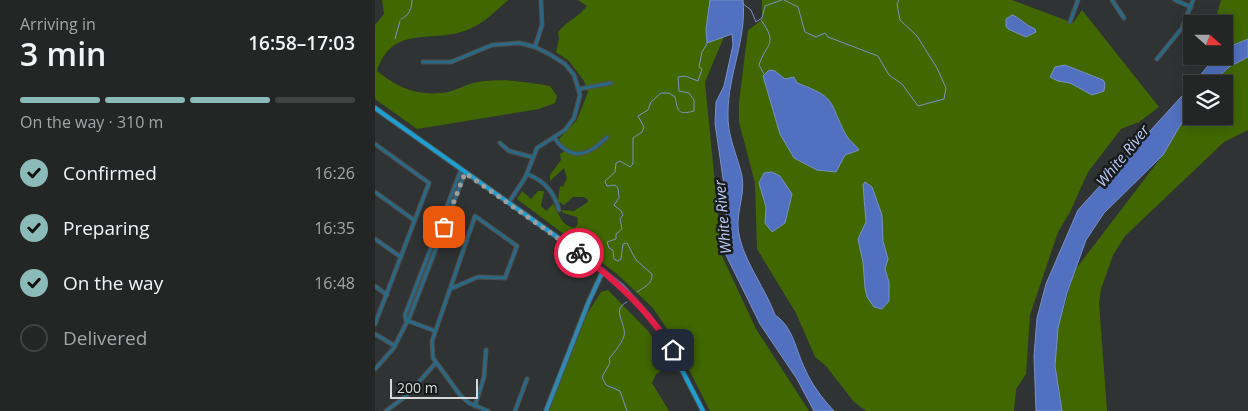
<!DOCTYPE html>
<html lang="en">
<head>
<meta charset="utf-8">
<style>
	:root { --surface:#242626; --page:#2c2e2e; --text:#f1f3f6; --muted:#a3a5a7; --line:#414343; --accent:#8bbbb9 }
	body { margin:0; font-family:"Open Sans",sans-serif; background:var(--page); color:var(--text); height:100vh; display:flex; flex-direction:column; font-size:19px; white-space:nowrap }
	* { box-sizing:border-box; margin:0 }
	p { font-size:16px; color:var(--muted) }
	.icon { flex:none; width:28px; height:28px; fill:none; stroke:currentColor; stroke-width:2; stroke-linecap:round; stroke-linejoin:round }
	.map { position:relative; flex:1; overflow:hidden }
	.sheet { display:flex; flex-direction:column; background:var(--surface); width:375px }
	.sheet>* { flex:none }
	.needle { width:32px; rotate:111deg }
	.tools { position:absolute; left:808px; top:15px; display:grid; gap:10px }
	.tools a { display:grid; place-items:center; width:50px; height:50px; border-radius:0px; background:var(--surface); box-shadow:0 2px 12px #0003,0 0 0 1px var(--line); font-size:25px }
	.scale { position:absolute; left:15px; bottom:12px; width:88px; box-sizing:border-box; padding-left:5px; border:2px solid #d7d9d9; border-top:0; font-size:14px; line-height:18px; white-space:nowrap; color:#d7d9d9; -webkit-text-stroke:4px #191b1b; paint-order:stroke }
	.pin { position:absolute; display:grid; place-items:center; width:42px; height:42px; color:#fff; margin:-21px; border-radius:10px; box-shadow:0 2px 8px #0006 }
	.courier { position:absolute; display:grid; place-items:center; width:50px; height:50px; margin:-25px; border:4px solid #e11d48; border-radius:50%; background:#fff; color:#222; box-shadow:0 1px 6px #0007 }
	.summary em { font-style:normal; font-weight:600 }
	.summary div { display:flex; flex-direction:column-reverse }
	.summary { display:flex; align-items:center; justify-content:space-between; height:85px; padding:0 20px }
	h1 { font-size:32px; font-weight:600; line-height:38px }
	.bar { display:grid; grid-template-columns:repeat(4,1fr); gap:8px 5px; align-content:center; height:60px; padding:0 20px }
	.bar i { height:6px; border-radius:4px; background:var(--line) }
	.bar .selected { background:var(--accent) }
	.bar p { grid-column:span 4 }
	ol { padding:0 20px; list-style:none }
	li { display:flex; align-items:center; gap:15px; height:55px }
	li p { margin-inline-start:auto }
	li .icon { padding:5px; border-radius:50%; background:var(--accent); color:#111; stroke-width:4 }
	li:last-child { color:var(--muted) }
	li i { width:28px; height:28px; border:2px solid var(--line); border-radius:50% }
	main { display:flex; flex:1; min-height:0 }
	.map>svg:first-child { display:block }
	.green { fill:#416800 }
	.water { fill:#5171c0; stroke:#7990c8 }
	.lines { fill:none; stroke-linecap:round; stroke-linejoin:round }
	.stream { stroke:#7990c8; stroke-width:1 }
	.street-casing { stroke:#4e5151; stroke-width:5 }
	.secondary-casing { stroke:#4e5151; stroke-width:6 }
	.primary-casing { stroke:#4e5151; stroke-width:6 }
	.street { stroke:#256b8b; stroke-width:2.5 }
	.secondary { stroke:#2f88b0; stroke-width:4 }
	.primary { stroke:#1d9fd3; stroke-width:4 }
	.done { stroke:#9d9f9f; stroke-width:5; stroke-dasharray:0 9 }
	.route { stroke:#e11d48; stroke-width:6 }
	.labels { text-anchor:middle; stroke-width:5; stroke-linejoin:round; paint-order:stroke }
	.water-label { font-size:15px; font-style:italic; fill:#b9cdf8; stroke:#191b1b }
</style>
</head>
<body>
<main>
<section class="sheet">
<div class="summary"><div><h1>3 min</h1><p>Arriving in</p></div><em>16:58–17:03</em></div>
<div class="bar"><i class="selected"></i><i class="selected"></i><i class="selected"></i><i></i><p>On the way · 310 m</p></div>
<ol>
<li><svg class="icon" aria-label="check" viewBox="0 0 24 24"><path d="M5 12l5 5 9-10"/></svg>Confirmed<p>16:26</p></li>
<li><svg class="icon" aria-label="check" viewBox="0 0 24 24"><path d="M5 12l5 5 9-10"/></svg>Preparing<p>16:35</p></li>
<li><svg class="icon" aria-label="check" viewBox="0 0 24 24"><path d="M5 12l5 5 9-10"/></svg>On the way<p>16:48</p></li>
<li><i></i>Delivered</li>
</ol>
</section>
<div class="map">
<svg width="873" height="411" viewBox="0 0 873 411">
	<rect width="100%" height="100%" fill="#303333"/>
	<g class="green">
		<path d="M7 0H133C121 11 106 26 89 31 54 43 17 25 2 71 24 89 45 97 73 92 82 90 90 85 98 83 124 77 150 82 175 86L182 96 180 103 164 109 42 129 0 99V25L9 14Z"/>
		<path d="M203 0H347L351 32 330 82 347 256 381 329 434 411H335L297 336 278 308 242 274 142 199 147 191 156 199 163 191H169L166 206 171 211 178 204C186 216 185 225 200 228L203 223 202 217 188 213 186 210 199 211 213 202 212 199 209 197H198L189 205 183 201 185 186 188 187 192 178 189 168 175 181V175L186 160 185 154 190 151 184 139 202 120 213 92 209 81 194 61 181 52 184 39 183 32C192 21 204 17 212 6Z"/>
		<path d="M387 0H637L698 23 707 10 784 107 764 122 746 129 713 172 695 212 683 232 655 315 651 374 641 389 639 411H491L479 402 451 366 440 357 421 313 382 249 380 183 364 122V102L373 30 387 20Z"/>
		<path d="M846 0H873V39L849 49V24H839Z"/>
		<path d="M873 57V130L849 142 750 236 738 255 726 289 724 303 732 411H687L680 366 683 328 700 270 788 155 816 107V116H849V84H836L854 67Z"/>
		<path d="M233 290 273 331 295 366 281 374 277 383 294 411H174L212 314 226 292Z"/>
	</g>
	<g class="water">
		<path d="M335 0H368C372 39 353 74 353 113 352 136 362 154 367 176 371 197 358 216 365 239 371 264 391 290 400 315 419 328 420 349 430 369 437 385 447 398 459 411H439L422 379 385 324 351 255 349 240 352 206 340 123 341 102 349 86 358 45 357 34 332 43 331 29Z"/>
		<path d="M637 15C642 16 652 26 660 29L661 32 651 37 633 29 631 26V19Z"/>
		<path d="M873 39V57L854 67 836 84H818L841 56H849V49Z"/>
		<path d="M690 65 728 80 730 83 729 91 717 95 695 83 683 81 675 77 680 67Z"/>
		<path d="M394 70 400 71 410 79 419 77 422 83C463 98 453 101 471 135 474 141 480 144 484 150L470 155 461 172 442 170 419 158 405 134 388 76Z"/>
		<path d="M816 86V107L788 155 729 213 711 240 692 293 683 328 680 366 687 411H661L659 356 662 318 671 284 703 210Z"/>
		<path d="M397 172 405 176 417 194 410 223 397 232 390 223 391 207 384 183 389 173Z"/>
		<path d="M490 182 497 187 507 215 508 241 513 259 510 269 514 282V301L507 309 499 307 492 297 490 288 488 262 483 239 491 222 488 185Z"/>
	</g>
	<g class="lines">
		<g class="stream">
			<path d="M409 0 423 7 430 32 441 37 450 33 453 37 503 56 514 75 527 84 543 106 569 99 571 88 562 68 542 36 525 20 522 4 524 0"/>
			<path d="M367 3 376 10 381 22 387 18 390 6 407 0"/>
			<path d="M26 19C34 16 37 8 37 0"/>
			<path d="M386 20C404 45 391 43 384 65L389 74"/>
			<path d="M20 39 25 21"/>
			<path d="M262 292C269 287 278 284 277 274L261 260 252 243 248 244 246 259 243 261 239 259 238 250 234 248 232 242 241 239V234L247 229 245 219 248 215 246 211 239 205 244 198 243 188 240 185 232 186 230 181 240 172 241 163 245 161 255 167 258 164V138L267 132 269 127 263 116 273 110 276 102 286 93H294L300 97C303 109 301 116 319 111V100L314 93 304 91 303 77 310 76 323 81 327 69 324 67 327 52 333 42"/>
			<path d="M252 411 245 391 231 385 227 377 235 363 234 359C240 351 246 345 249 336 252 323 235 310 252 302"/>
		</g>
		<defs>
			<g id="street">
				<path d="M737 0 749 18"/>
				<path d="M800 0 816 7"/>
				<path d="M695 22 703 0"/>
				<path d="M160 47 167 25 166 0"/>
				<path d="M782 59 807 28 818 0"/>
				<path d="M48 62H76L117 45 145 43 160 47 174 54 190 64 199 75 205 95 199 118 190 130 162 148 150 178 134 202"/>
				<path d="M204 89 236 83"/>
				<path d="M179 137C195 162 214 156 232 137"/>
				<path d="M125 143 134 151 157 157"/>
				<path d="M0 144 54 183 0 324"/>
				<path d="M152 174C170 181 179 192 184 210"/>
				<path d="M0 192 39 220"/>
				<path d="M100 216 142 246 130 278 103 277 75 289Z"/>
				<path d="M0 239 26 257"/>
				<path d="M0 286 12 295"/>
				<path d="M75 289 57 341 58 358 85 395 94 403 113 411"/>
				<path d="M31 320 30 315 86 170"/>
				<path d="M31 320 60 331"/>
				<path d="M0 334 20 346"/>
				<path d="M0 369 18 349 35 316 90 173"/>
				<path d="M100 406 109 377 111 350"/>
				<path d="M11 411 31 396 60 364"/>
				<path d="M140 411 152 379"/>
			</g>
			<path id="secondary" d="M171 411 214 301 228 271"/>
			<path id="primary" d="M0 108 199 249 247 286 273 315 292 341 328 411"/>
		</defs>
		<use href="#street" class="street-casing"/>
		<use href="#secondary" class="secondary-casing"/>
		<use href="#primary" class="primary-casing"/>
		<use href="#street" class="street"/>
		<use href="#secondary" class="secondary"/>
		<use href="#primary" class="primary"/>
	</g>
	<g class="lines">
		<path class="done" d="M69 227 90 173 204 253"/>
		<path class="route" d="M204 253C241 280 273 310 298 350"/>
	</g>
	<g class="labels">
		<g class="water-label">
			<text transform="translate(748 156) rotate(-51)" y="5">White River</text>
			<text transform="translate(348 217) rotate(-95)" y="5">White River</text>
		</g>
	</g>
</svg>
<div class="tools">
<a><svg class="needle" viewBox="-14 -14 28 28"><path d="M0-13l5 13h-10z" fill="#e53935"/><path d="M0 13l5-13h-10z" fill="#a3a5a7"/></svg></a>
<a><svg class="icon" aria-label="layers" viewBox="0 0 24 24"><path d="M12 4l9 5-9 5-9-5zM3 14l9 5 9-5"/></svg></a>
</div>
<div class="scale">200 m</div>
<div class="pin" style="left:69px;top:227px;background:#ea580c"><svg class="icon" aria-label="bag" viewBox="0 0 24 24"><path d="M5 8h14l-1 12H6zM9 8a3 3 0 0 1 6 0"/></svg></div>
<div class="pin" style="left:298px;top:350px;background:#1f2937"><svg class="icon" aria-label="home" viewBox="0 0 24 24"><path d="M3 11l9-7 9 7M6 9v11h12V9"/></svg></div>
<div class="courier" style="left:204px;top:253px"><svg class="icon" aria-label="bike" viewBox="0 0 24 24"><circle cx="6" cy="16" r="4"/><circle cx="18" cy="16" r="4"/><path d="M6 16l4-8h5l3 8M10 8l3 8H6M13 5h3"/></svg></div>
</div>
</main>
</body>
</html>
